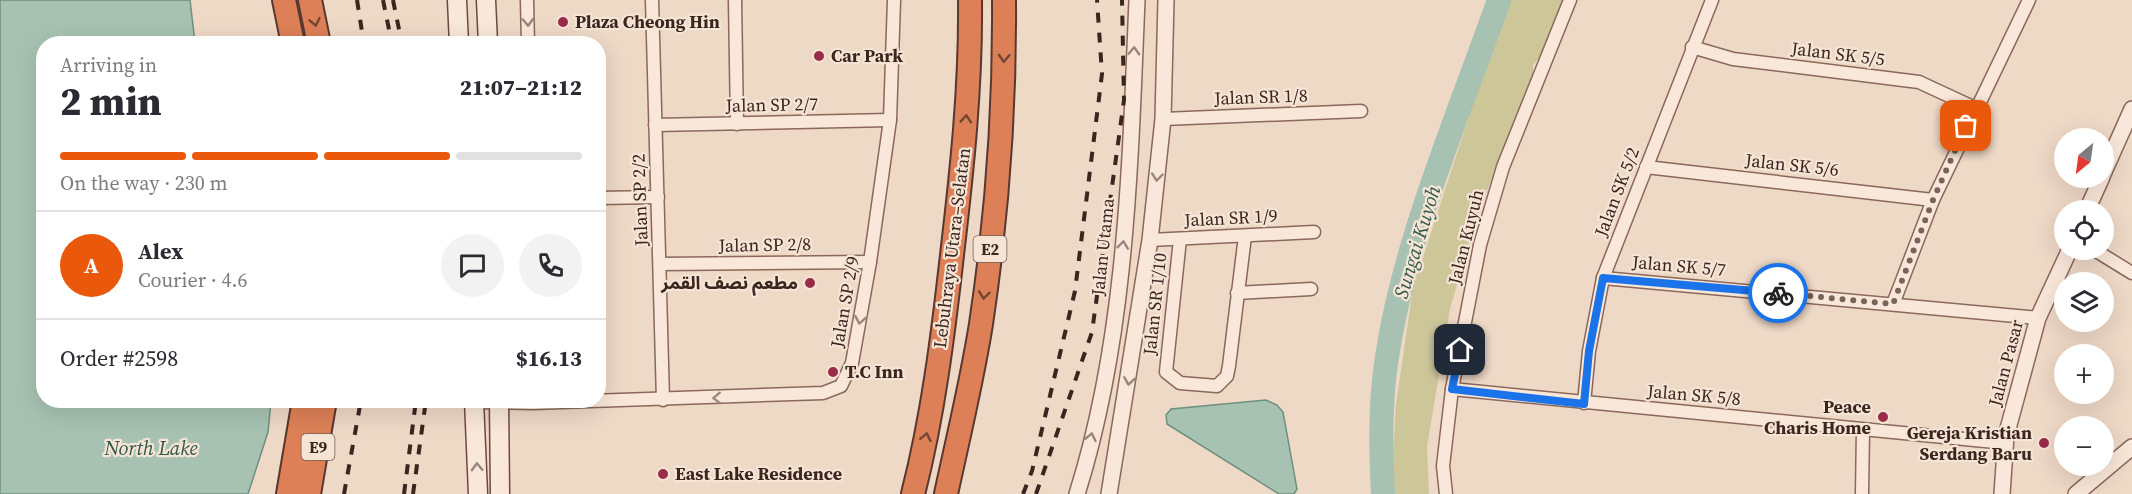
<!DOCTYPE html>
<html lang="en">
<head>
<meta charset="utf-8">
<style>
	:root { --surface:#fff; --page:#f2f2f3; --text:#2b2b33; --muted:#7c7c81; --line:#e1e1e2; --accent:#ea580c }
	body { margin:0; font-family:"Source Serif 4","Noto Sans Arabic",serif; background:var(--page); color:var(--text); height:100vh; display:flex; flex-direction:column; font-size:22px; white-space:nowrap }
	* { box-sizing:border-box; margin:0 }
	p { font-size:20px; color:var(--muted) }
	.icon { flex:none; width:33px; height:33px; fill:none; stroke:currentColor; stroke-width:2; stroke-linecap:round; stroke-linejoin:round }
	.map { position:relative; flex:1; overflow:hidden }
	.sheet { position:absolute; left:36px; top:36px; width:570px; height:372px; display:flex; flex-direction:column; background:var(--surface); border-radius:24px; box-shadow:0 6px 24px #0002 }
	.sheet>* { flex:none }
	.needle { width:39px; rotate:209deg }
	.fabs { position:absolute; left:2054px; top:128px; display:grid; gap:12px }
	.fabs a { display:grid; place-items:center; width:60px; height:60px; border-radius:50%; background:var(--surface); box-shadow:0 6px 24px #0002; font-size:30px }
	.pin { position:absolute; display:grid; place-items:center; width:51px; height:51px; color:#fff; margin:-26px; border-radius:12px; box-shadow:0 3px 9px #0006 }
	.courier { position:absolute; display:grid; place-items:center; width:60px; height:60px; margin:-30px; border:4px solid #1a73e8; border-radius:50%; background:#fff; color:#222; box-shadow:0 2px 8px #0007 }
	.headline em { font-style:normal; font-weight:800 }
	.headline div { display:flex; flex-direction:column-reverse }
	.headline { display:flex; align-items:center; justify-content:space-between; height:102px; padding:0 24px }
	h1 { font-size:39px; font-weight:800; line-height:45px }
	.bar { display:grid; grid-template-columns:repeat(4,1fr); gap:9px 6px; align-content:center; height:72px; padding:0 24px }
	.bar i { height:8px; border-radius:4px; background:var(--line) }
	.bar .selected { background:var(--accent) }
	.bar p { grid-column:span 4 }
	.line { display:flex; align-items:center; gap:15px; padding:0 24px; border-top:2px solid var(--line) }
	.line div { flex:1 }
	.round { display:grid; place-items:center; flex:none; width:63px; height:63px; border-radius:32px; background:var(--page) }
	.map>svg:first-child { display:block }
	.green { fill:#cdc699 }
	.water { fill:#a7c2b3; stroke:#6e907f; stroke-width:1.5 }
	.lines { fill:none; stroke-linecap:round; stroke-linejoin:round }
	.river { stroke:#a7c2b3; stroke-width:24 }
	.minor-casing { stroke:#8a685b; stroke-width:15 }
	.tertiary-casing { stroke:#8a685b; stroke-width:18 }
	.secondary-casing { stroke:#6c4a3e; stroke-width:21 }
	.motorway-casing { stroke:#58382f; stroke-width:26 }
	.minor { stroke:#f9e7d9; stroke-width:12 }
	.tertiary { stroke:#f9e7d9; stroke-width:15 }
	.secondary { stroke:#f9e7d9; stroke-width:18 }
	.motorway { stroke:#dd8057; stroke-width:22 }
	.rail { stroke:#3a251f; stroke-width:4; stroke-dasharray:10 10; stroke-linecap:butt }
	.oneway { stroke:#734533 }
	.oneway2 { stroke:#9a867c }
	.done { stroke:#796459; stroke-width:6; stroke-dasharray:0 10.8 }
	.route { stroke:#1a73e8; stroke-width:8 }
	.poi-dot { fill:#992b48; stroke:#f6e4d5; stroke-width:2 }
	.labels { text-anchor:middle; stroke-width:4.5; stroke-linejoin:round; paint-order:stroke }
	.shield { fill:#f6e4d5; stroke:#725e56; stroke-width:1.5 }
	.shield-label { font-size:16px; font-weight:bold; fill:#3a251f }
	.poi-label { font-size:18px; font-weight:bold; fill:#3a251f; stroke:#f6e4d5; text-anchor:start }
	.street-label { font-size:18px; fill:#3a251f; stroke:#f6e4d5 }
	.water-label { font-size:20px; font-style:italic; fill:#2e594c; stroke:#f6e4d5 }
</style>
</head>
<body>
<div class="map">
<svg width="2132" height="494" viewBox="0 0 2132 494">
	<rect width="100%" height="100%" fill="#eed8c6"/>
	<path class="green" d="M1507 0H1568L1550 45 1533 65V83L1506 142 1476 219 1450 309 1427 447 1429 494H1391L1396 404 1413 288Z"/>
	<g class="water">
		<path d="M0 0H190L195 43 44 44V400L271 401 268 432 248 494H0Z"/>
		<path d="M1266 400 1277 405 1283 412 1297 489 1294 494H1279L1167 424 1166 415 1171 409Z"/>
	</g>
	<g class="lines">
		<path class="river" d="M1383 494C1381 456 1380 418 1384 380 1398 253 1457 120 1499 0"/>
		<defs>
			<g id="minor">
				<path d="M527 0 528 44"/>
				<path d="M652 0 663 400"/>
				<path d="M735 0 737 124"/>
				<path d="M1692 47 1733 59 1919 82 1975 108"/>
				<path d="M1163 119 1361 111"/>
				<path d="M655 125 890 120"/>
				<path d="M1646 167 1933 200"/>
				<path d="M598 198 658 197"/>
				<path d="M1180 239 1166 372 1180 383 1217 386 1227 376 1229 366 1245 236"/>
				<path d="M1150 240 1314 232"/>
				<path d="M2093 249 2132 273"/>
				<path d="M660 264 870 262"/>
				<path d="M1603 278 2038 318"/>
				<path d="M1237 293 1311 289"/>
				<path d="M1893 304 1933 200 2029 0"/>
				<path d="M1452 389 2005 443"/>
				<path d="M474 402 533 403 823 393 841 386 852 363 870 262 890 120 894 0"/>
				<path d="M1584 403 1589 351 1603 278 1712 0"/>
				<path d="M1446 494 1443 466 1452 389 1480 245 1503 167 1570 0"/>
				<path d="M1862 494 1863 430"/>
			</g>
			<g id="tertiary">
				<path d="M2103 174 2132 109"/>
				<path d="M2087 210 2102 177"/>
				<path d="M1077 494C1127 335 1130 165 1137 0"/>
				<path d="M1109 494 1150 240 1163 119 1166 0"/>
				<path d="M2002 494 2006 436 2038 318 2070 249"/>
				<path d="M2076 494 2132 447"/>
			</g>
			<g id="secondary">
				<path d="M457 0 459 44"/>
				<path d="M486 0 488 44"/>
				<path d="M474 400 478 494"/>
				<path d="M499 400 500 494"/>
			</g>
			<g id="motorway">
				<path d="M284 0 293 44"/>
				<path d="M310 0 319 44"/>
				<path d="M288 494 304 400"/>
				<path d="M309 494 325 400"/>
				<path d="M913 494C933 416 943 335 952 255 962 170 971 86 970 0"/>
				<path d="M946 494C958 438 972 381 981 324 997 217 1005 108 1004 0"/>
			</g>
		</defs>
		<use href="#minor" class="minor-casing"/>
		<use href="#tertiary" class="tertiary-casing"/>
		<use href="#secondary" class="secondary-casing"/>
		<use href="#motorway" class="motorway-casing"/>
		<use href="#minor" class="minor"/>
		<use href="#tertiary" class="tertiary"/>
		<use href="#secondary" class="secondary"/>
		<use href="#motorway" class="motorway"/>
		<g class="rail">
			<path d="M357 0 364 44"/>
			<path d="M383 0 392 44"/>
			<path d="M393 0 402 44"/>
			<path d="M344 494 361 400"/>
			<path d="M404 494 416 400"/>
			<path d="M413 494 426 400"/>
			<path d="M1023 494 1032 471 1075 291 1102 74 1097 0"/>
			<path d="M1036 494 1092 332 1124 100 1122 0"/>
		</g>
	</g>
	<defs><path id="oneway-chevron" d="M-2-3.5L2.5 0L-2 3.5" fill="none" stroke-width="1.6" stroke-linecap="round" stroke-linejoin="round" transform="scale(1.5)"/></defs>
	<g class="oneway">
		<use href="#oneway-chevron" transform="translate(315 22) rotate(78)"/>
		<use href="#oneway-chevron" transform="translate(1004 58) rotate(92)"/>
		<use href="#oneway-chevron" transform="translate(966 119) rotate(-86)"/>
		<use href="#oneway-chevron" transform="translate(984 295) rotate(97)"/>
		<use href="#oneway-chevron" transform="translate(926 437) rotate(-78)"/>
	</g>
	<g class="oneway2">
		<use href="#oneway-chevron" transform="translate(528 22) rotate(88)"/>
		<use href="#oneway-chevron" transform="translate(1134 51) rotate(-88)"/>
		<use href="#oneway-chevron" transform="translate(1157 177) rotate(96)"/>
		<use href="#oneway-chevron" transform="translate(1123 245) rotate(-83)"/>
		<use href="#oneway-chevron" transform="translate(860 320) rotate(100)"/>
		<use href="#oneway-chevron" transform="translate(1129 381) rotate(99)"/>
		<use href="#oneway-chevron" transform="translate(717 398) rotate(178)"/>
		<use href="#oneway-chevron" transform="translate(1091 437) rotate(-78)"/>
		<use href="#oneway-chevron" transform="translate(477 467) rotate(-92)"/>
	</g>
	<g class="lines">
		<path class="done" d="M1778 293 1893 304 1933 200 1966 126"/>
		<path class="route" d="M1460 350 1452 389 1584 404 1589 351 1603 278 1778 293"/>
	</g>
	<g class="poi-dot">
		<circle cx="563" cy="22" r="6"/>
		<circle cx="819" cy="56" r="6"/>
		<circle cx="810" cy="283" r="6"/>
		<circle cx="833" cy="372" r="6"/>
		<circle cx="1883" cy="417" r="6"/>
		<circle cx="2044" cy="443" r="6"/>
		<circle cx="663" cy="474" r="6"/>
	</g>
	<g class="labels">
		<g class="shield">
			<rect x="973.5" y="236" width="33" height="26" rx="4.5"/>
			<rect x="301.5" y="434" width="33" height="26" rx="4.5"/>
		</g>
		<g class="shield-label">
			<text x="990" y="255">E2</text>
			<text x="318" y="453">E9</text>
		</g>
		<g class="poi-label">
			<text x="575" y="28">Plaza Cheong Hin</text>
			<text x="831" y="62">Car Park</text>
			<text x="798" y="289" text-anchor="end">مطعم نصف القمر</text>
			<text x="845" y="378">T.C Inn</text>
			<text x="1871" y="413" text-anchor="end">Peace<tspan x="1871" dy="21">Charis Home</tspan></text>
			<text x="2032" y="439" text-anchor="end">Gereja Kristian<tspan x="2032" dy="21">Serdang Baru</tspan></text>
			<text x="675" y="480">East Lake Residence</text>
		</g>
		<g class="street-label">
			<text transform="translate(1838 54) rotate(7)" y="6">Jalan SK 5/5</text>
			<text transform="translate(1261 97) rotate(-2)" y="6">Jalan SR 1/8</text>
			<text transform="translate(772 105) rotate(-1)" y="6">Jalan SP 2/7</text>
			<text transform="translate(1792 165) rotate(6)" y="6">Jalan SK 5/6</text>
			<text transform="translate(1617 192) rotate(-69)" y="6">Jalan SK 5/2</text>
			<text transform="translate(640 200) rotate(-92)" y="6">Jalan SP 2/2</text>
			<text transform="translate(1231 218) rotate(-3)" y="6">Jalan SR 1/9</text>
			<text transform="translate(1466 237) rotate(-76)" y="6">Jalan Kuyuh</text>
			<text transform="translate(765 245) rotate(-1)" y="6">Jalan SP 2/8</text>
			<text transform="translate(1103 247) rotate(-84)" y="6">Jalan Utama</text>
			<text transform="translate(952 248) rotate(-83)" y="6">Lebuhraya Utara–Selatan</text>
			<text transform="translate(1679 266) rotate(5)" y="6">Jalan SK 5/7</text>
			<text transform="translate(845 302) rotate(-80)" y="6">Jalan SP 2/9</text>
			<text transform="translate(1155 304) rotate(-84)" y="6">Jalan SR 1/10</text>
			<text transform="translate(2006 363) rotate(-75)" y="6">Jalan Pasar</text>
			<text transform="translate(1694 395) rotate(5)" y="6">Jalan SK 5/8</text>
		</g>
		<g class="water-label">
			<text transform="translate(1417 242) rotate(-73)" y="7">Sungai Kuyoh</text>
			<text x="151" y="455">North Lake</text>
		</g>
	</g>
</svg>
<div class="fabs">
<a><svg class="needle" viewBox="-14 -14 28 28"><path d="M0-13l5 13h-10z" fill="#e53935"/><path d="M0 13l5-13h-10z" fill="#7c7c81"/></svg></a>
<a><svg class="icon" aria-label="locate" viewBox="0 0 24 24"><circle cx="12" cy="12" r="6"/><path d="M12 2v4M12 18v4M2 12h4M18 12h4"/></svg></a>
<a><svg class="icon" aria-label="layers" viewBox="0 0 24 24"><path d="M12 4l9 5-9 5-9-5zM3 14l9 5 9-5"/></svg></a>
<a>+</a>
<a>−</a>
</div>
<div class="pin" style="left:1966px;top:126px;background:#ea580c"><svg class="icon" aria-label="bag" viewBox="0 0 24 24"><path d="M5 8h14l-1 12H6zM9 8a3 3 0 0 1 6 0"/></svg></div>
<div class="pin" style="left:1460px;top:350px;background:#1f2937"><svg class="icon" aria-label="home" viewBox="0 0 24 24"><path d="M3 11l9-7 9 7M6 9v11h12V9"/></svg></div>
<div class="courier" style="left:1778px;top:293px"><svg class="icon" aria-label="bike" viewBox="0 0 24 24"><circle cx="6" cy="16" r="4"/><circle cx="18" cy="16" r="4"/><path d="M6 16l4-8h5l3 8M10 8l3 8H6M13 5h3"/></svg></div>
<section class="sheet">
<div class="headline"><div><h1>2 min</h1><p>Arriving in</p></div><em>21:07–21:12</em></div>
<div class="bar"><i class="selected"></i><i class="selected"></i><i class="selected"></i><i></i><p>On the way · 230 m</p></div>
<div class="line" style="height:108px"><b class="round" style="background:var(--accent);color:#fff">A</b><div><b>Alex</b><p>Courier · 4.6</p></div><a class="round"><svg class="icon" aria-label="chat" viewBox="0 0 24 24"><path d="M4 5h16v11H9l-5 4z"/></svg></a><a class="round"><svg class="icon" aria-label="phone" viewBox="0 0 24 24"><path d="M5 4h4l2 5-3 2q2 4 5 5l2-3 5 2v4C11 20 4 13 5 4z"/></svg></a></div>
<div class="line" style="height:78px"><div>Order #2598</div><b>$16.13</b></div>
</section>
</div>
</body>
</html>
